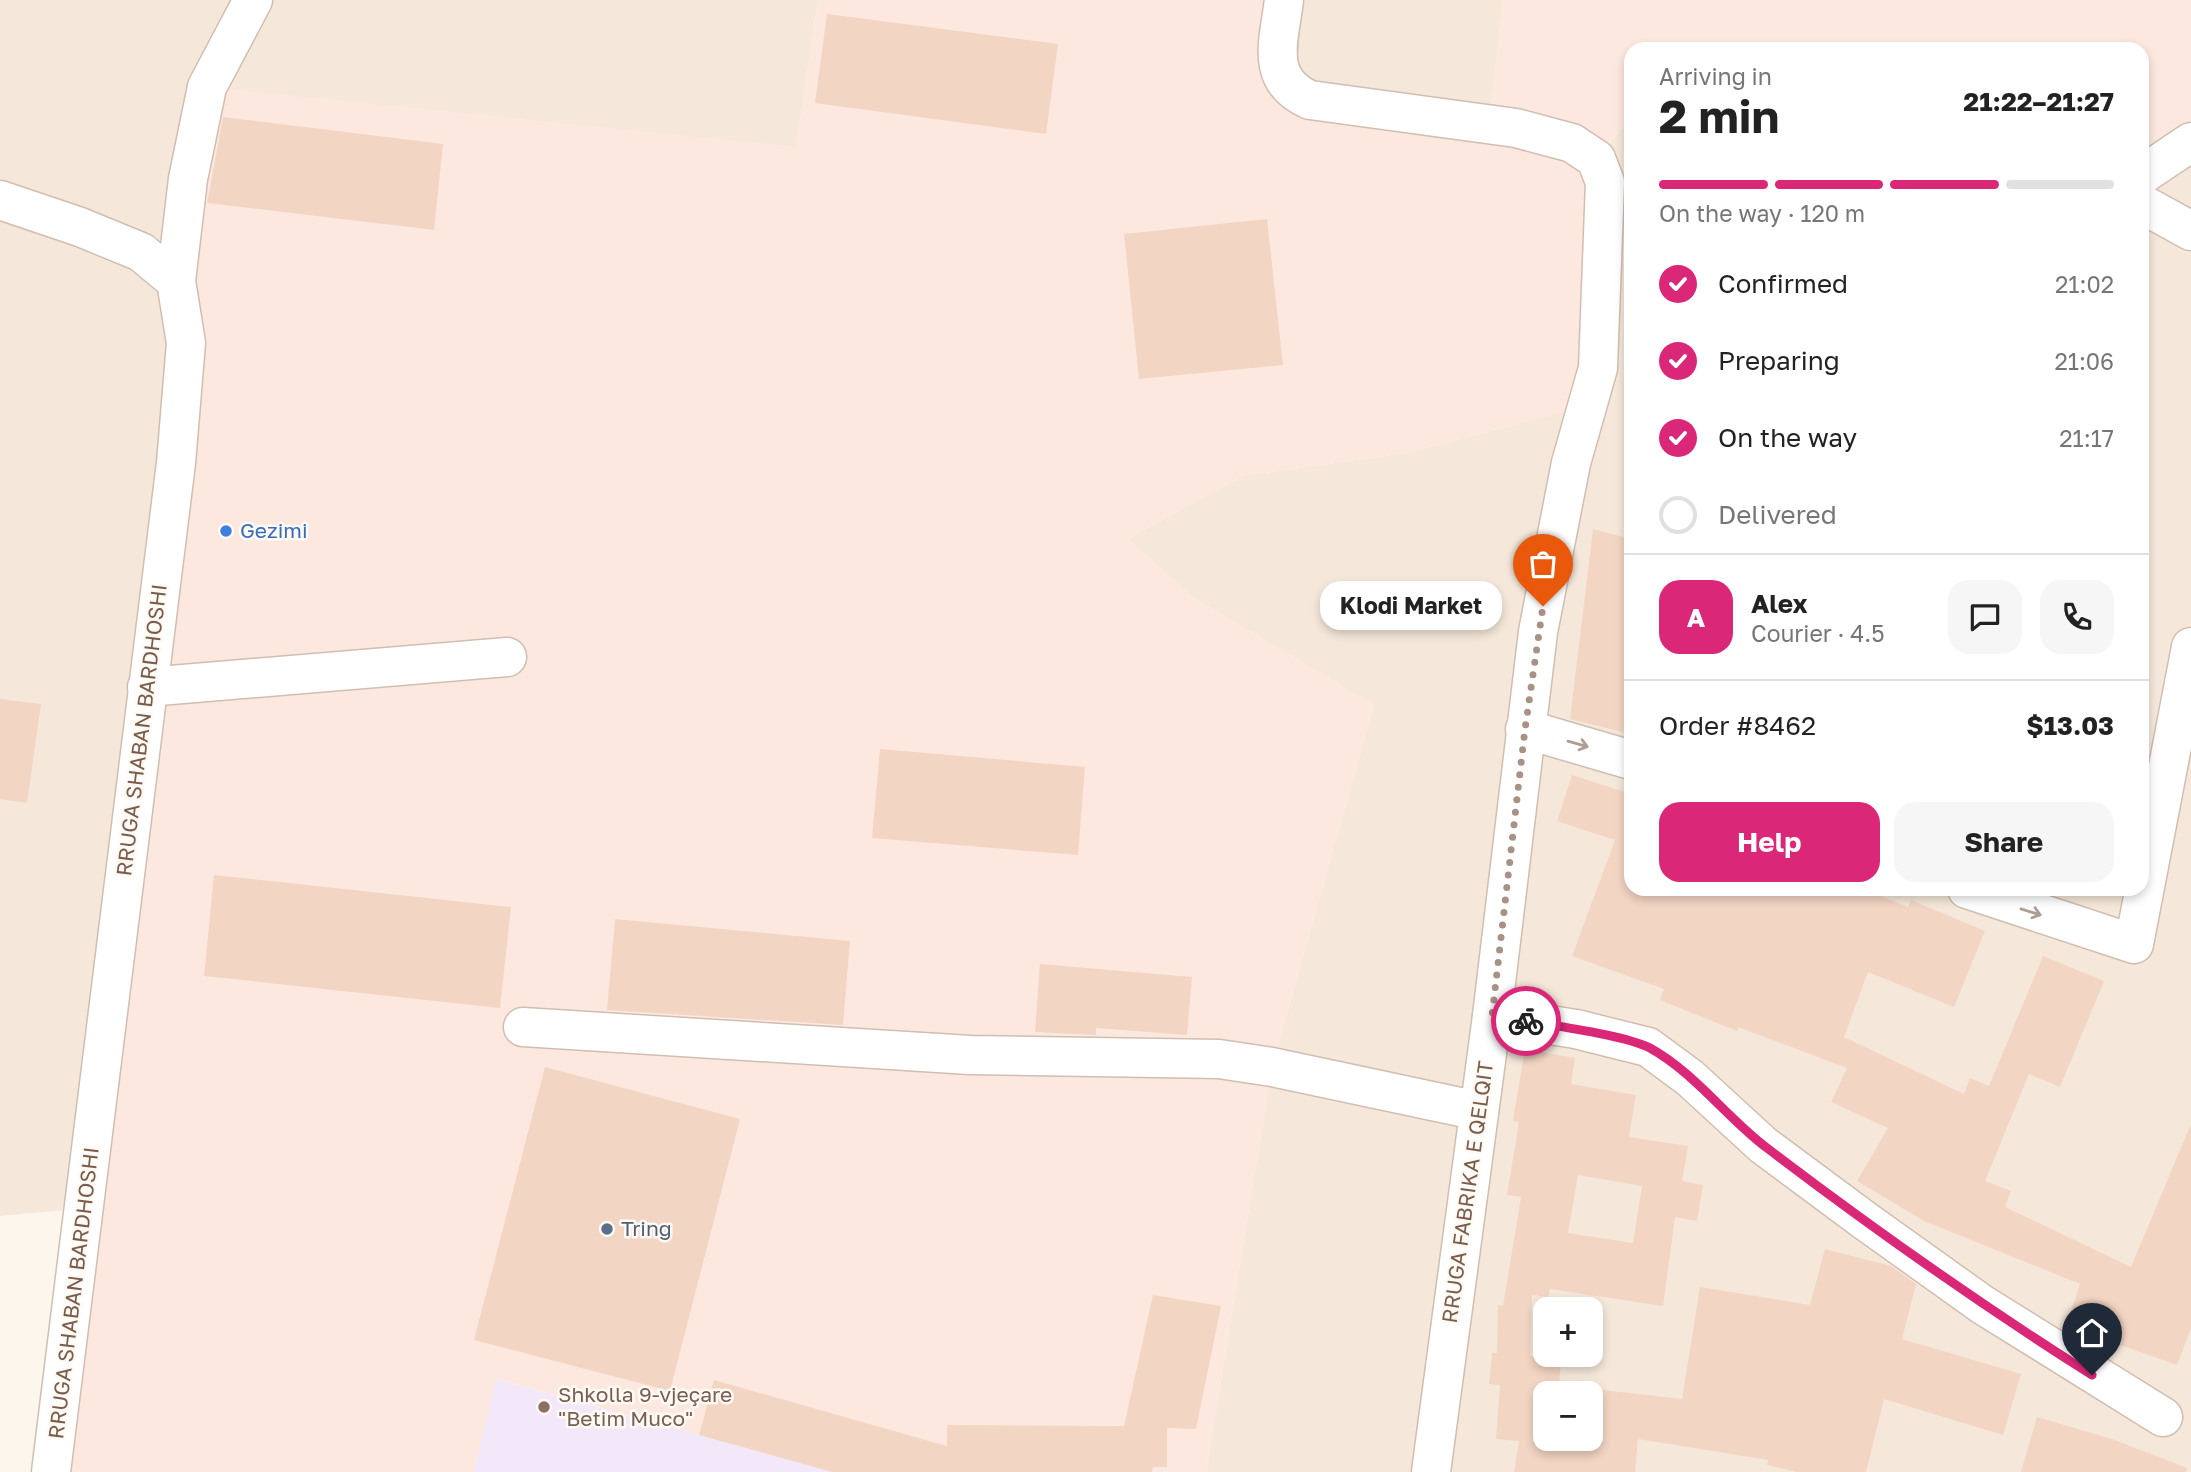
<!DOCTYPE html>
<html lang="en">
<head>
<meta charset="utf-8">
<style>
	:root { --surface:#fff; --page:#f6f6f6; --text:#222; --muted:#767676; --line:#e0e0e0; --accent:#db2777 }
	body { margin:0; font-family:"Golos Text",sans-serif; background:var(--page); color:var(--text); height:100vh; display:flex; flex-direction:column; font-size:26px; white-space:nowrap }
	* { box-sizing:border-box; margin:0 }
	p { font-size:23px; color:var(--muted) }
	.icon { flex:none; width:38px; height:38px; fill:none; stroke:currentColor; stroke-width:2; stroke-linecap:round; stroke-linejoin:round }
	.map { position:relative; flex:1; overflow:hidden }
	.details { position:absolute; left:1624px; top:42px; width:525px; height:854px; display:flex; flex-direction:column; background:var(--surface); border-radius:21px; box-shadow:0 4px 10px #0003 }
	.details>* { flex:none }
	.tools { position:absolute; left:1533px; top:1297px; display:grid; gap:14px }
	.tools a { display:grid; place-items:center; width:70px; height:70px; border-radius:14px; background:var(--surface); box-shadow:0 4px 10px #0003; font-size:35px }
	.pin { position:absolute; display:grid; place-items:center; width:60px; height:60px; color:#fff; margin:-72px -30px; border-radius:50% 50% 50% 0; rotate:-45deg; box-shadow:0 0 7px #0007 }
	.pin .icon { rotate:45deg }
	.courier { position:absolute; display:grid; place-items:center; width:70px; height:70px; margin:-35px; border:5px solid #db2777; border-radius:50%; background:#fff; color:#222; box-shadow:0 2px 9px #0007 }
	.bubble { position:absolute; height:49px; border-radius:21px; background:var(--surface); box-shadow:0 4px 10px #0003; font-size:23px; font-weight:700; line-height:49px; text-align:center }
	.overview em { font-style:normal; font-weight:700 }
	.overview div { display:flex; flex-direction:column-reverse }
	.overview { display:flex; align-items:center; justify-content:space-between; height:119px; padding:0 35px }
	h1 { font-size:46px; font-weight:700; line-height:52px }
	.bar { display:grid; grid-template-columns:repeat(4,1fr); gap:10px 7px; align-content:center; height:84px; padding:0 35px }
	.bar i { height:9px; border-radius:5px; background:var(--line) }
	.bar .selected { background:var(--accent) }
	.bar p { grid-column:span 4 }
	.line { display:flex; align-items:center; gap:18px; padding:0 35px; border-top:2px solid var(--line) }
	.line div { flex:1 }
	.round { display:grid; place-items:center; flex:none; width:74px; height:74px; border-radius:21px; background:var(--page) }
	ol { padding:0 35px; list-style:none }
	li { display:flex; align-items:center; gap:21px; height:77px }
	li p { margin-inline-start:auto }
	li .icon { padding:7px; border-radius:50%; background:var(--accent); color:#fff; stroke-width:4 }
	li:last-child { color:var(--muted) }
	li i { width:38px; height:38px; border:4px solid var(--line); border-radius:50% }
	.primary-button { display:flex; gap:14px; margin-top:auto; padding:14px 35px }
	.primary-button a { flex:1; height:80px; border-radius:21px; background:var(--accent); color:#fff; font-size:28px; font-weight:700; line-height:80px; text-align:center }
	.primary-button a+a { background:var(--page); color:var(--text) }
	.map>svg:first-child { display:block }
	.residential { fill:#f5e8da; fill-rule:evenodd }
	.commercial { fill:#fde8e0 }
	.education { fill:#f3e8fa }
	.building { fill:#f3d5c3; fill-rule:evenodd }
	.lines { fill:none; stroke-linecap:round; stroke-linejoin:round }
	.minor-casing { stroke:#d1beb0; stroke-width:41 }
	.minor { stroke:#fff; stroke-width:38 }
	.oneway { stroke:#af9d94 }
	.done { stroke:#a89285; stroke-width:7; stroke-dasharray:0 12.6 }
	.route { stroke:#db2777; stroke-width:9 }
	.shop-dot { fill:#3f7fe0; stroke:#fffaf3; stroke-width:2.5 }
	.service-dot { fill:#5c6f8a; stroke:#fffaf3; stroke-width:2.5 }
	.education-dot { fill:#8d6e63; stroke:#fffaf3; stroke-width:2.5 }
	.labels { text-anchor:middle; stroke-width:5; stroke-linejoin:round; paint-order:stroke }
	.shop-label { font-size:21px; fill:#366cbe; stroke:#fffaf3; text-anchor:start }
	.street-label { font-size:21px; fill:#7a5c4d; stroke:#fffaf3 }
	.service-label { font-size:21px; fill:#4e5e75; stroke:#fffaf3; text-anchor:start }
	.education-label { font-size:21px; fill:#785e54; stroke:#fffaf3; text-anchor:start }
</style>
</head>
<body>
<div class="map">
<svg width="2191" height="1472" viewBox="0 0 2191 1472">
	<rect width="100%" height="100%" fill="#fdf6ec"/>
	<g class="residential">
		<path d="M0 0H818L796 147 685 138 86 1208 0 1216Z"/>
		<path d="M1278 0H1503L1489 124 1297 95Z"/>
		<path d="M1628 121 1631 122V889H2142V139L2158 166 2191 142V1472H1206L1272 1067 1374 705 1194 598 1127 539 1243 476 1406 453 1586 406 1596 159ZM1545 1309H1591V1354H1545ZM1545 1393H1591V1438H1545Z"/>
	</g>
	<path class="commercial" d="M818 0H1278L1279 73 1489 124 1503 0H2191V142L2158 166 2142 139V49H1631V122L1627 121 1596 159 1586 406 1406 453 1243 476 1127 539 1194 598 1374 705 1272 1067 1206 1472H833L497 1379 474 1472H51L207 87 796 147Z"/>
	<path class="education" d="M496 1379 833 1472H474Z"/>
	<g class="building">
		<path d="M827 14 1058 44 1046 134 815 103Z"/>
		<path d="M223 117 443 144 434 230 207 203Z"/>
		<path d="M1267 219 1283 365 1139 379 1124 234Z"/>
		<path d="M1593 529 1631 539V734L1570 719Z"/>
		<path d="M0 699 41 704 27 803 0 799Z"/>
		<path d="M880 749 1085 767 1078 855 872 838Z"/>
		<path d="M1572 775 1631 794V889H1863L1908 907 1911 900 1985 931 1954 1007 1868 972 1844 1037 1964 1094 1970 1078 1989 1086 2043 956 2104 981 2060 1087 2029 1074 1985 1181 2011 1191 2005 1207 2131 1267 2191 1124V1328L2177 1365 2106 1340 2107 1335 2069 1317 2080 1284 1924 1221 1857 1181 1888 1128 1831 1102 1847 1068 1738 1027 1737 1031 1660 1000 1664 989 1572 956 1615 840 1557 821Z"/>
		<path d="M214 875 511 907 500 1008 204 976Z"/>
		<path d="M615 919 850 941 843 1025 607 1010Z"/>
		<path d="M1040 964 1192 977 1187 1035 1096 1028V1035L1035 1032Z"/>
		<path d="M1525 1049 1575 1058 1571 1084 1636 1095 1629 1137 1688 1146 1682 1181 1703 1185 1697 1221 1675 1217 1663 1306 1550 1289 1548 1297 1532 1295 1530 1356 1561 1359 1559 1385 1682 1399 1700 1287 1810 1305 1825 1249 1891 1266 1916 1284 1902 1339 2021 1374 2003 1435 1884 1399 1866 1472H1797L1767 1465 1768 1460 1638 1439 1635 1472H1514L1519 1441 1496 1439 1500 1385 1489 1384 1492 1353H1497L1498 1305 1503 1306 1521 1197 1507 1195 1519 1122 1513 1121ZM1578 1175 1642 1186 1633 1243 1568 1233ZM1545 1393H1591V1438H1545Z"/>
		<path d="M545 1067 740 1119 670 1391 474 1340Z"/>
		<path d="M1153 1295 1221 1306 1196 1429 1167 1428V1467H1153L1152 1472H832L699 1435 714 1380 947 1446V1425L1124 1426Z"/>
		<path d="M2037 1417 2112 1439 2187 1468 2186 1472H2021Z"/>
	</g>
	<g class="lines">
		<defs>
			<g id="minor">
				<path d="M1284 0C1279 41 1264 80 1310 100L1516 128 1572 143 1596 159 1605 182 1598 368 1571 463 1538 632 1492 1016 1431 1472"/>
				<path d="M2142 175 2191 142"/>
				<path d="M0 200 80 227 141 252 176 281"/>
				<path d="M2142 204 2191 231"/>
				<path d="M147 687 507 657"/>
				<path d="M1525 729 1631 760"/>
				<path d="M1967 889 2134 944 2191 647"/>
				<path d="M1492 1016 1576 1029 1648 1047 1690 1078 1763 1145 1864 1220 1983 1305 2163 1417"/>
				<path d="M523 1027 970 1055 1219 1059 1272 1067 1479 1111"/>
				<path d="M51 1472 176 463 186 343 176 281 188 179 207 87 253 0"/>
			</g>
		</defs>
		<use href="#minor" class="minor-casing"/>
		<use href="#minor" class="minor"/>
	</g>
	<defs><path id="oneway-shaft" d="M-6 0H5M1.5-3L5.5 0L1.5 3" fill="none" stroke-width="1.6" stroke-linecap="round" stroke-linejoin="round" transform="scale(1.75)"/></defs>
	<g class="oneway">
		<use href="#oneway-shaft" transform="translate(1578 744) rotate(16)"/>
		<use href="#oneway-shaft" transform="translate(2031 912) rotate(17)"/>
	</g>
	<g class="lines">
		<path class="done" d="M1526 1021 1492 1016 1525 729 1543 606"/>
		<path class="route" d="M1526 1021C1555 1026 1625 1035 1650 1048 1695 1073 1726 1117 1767 1148 1872 1228 1980 1304 2092 1375"/>
	</g>
	<circle class="shop-dot" cx="226" cy="531" r="7"/>
	<circle class="service-dot" cx="607" cy="1229" r="7"/>
	<circle class="education-dot" cx="544" cy="1407" r="7"/>
	<g class="labels">
		<g class="shop-label">
			<text x="240" y="538">Gezimi</text>
		</g>
		<g class="street-label">
			<text transform="translate(142 730) rotate(-83)" y="7">RRUGA SHABAN BARDHOSHI</text>
			<text transform="translate(1468 1192) rotate(-82)" y="7">RRUGA FABRIKA E QELQIT</text>
			<text transform="translate(74 1293) rotate(-83)" y="7">RRUGA SHABAN BARDHOSHI</text>
		</g>
		<g class="service-label">
			<text x="621" y="1236">Tring</text>
		</g>
		<g class="education-label">
			<text x="558" y="1402">Shkolla 9-vjeçare<tspan x="558" dy="24">"Betim Muco"</tspan></text>
		</g>
	</g>
</svg>
<div class="tools">
<a>+</a>
<a>−</a>
</div>
<div class="pin" style="left:1543px;top:606px;background:#ea580c"><svg class="icon" aria-label="bag" viewBox="0 0 24 24"><path d="M5 8h14l-1 12H6zM9 8a3 3 0 0 1 6 0"/></svg></div>
<div class="pin" style="left:2092px;top:1375px;background:#1f2937"><svg class="icon" aria-label="home" viewBox="0 0 24 24"><path d="M3 11l9-7 9 7M6 9v11h12V9"/></svg></div>
<div class="courier" style="left:1526px;top:1021px"><svg class="icon" aria-label="bike" viewBox="0 0 24 24"><circle cx="6" cy="16" r="4"/><circle cx="18" cy="16" r="4"/><path d="M6 16l4-8h5l3 8M10 8l3 8H6M13 5h3"/></svg></div>
<div class="bubble" style="left:1320px;top:581px;width:182px">Klodi Market</div>
<section class="details">
<div class="overview"><div><h1>2 min</h1><p>Arriving in</p></div><em>21:22–21:27</em></div>
<div class="bar"><i class="selected"></i><i class="selected"></i><i class="selected"></i><i></i><p>On the way · 120 m</p></div>
<ol>
<li><svg class="icon" aria-label="check" viewBox="0 0 24 24"><path d="M5 12l5 5 9-10"/></svg>Confirmed<p>21:02</p></li>
<li><svg class="icon" aria-label="check" viewBox="0 0 24 24"><path d="M5 12l5 5 9-10"/></svg>Preparing<p>21:06</p></li>
<li><svg class="icon" aria-label="check" viewBox="0 0 24 24"><path d="M5 12l5 5 9-10"/></svg>On the way<p>21:17</p></li>
<li><i></i>Delivered</li>
</ol>
<div class="line" style="height:126px"><b class="round" style="background:var(--accent);color:#fff">A</b><div><b>Alex</b><p>Courier · 4.5</p></div><a class="round"><svg class="icon" aria-label="chat" viewBox="0 0 24 24"><path d="M4 5h16v11H9l-5 4z"/></svg></a><a class="round"><svg class="icon" aria-label="phone" viewBox="0 0 24 24"><path d="M5 4h4l2 5-3 2q2 4 5 5l2-3 5 2v4C11 20 4 13 5 4z"/></svg></a></div>
<div class="line" style="height:91px"><div>Order #8462</div><b>$13.03</b></div>
<div class="primary-button"><a>Help</a><a>Share</a></div>
</section>
</div>
</body>
</html>
